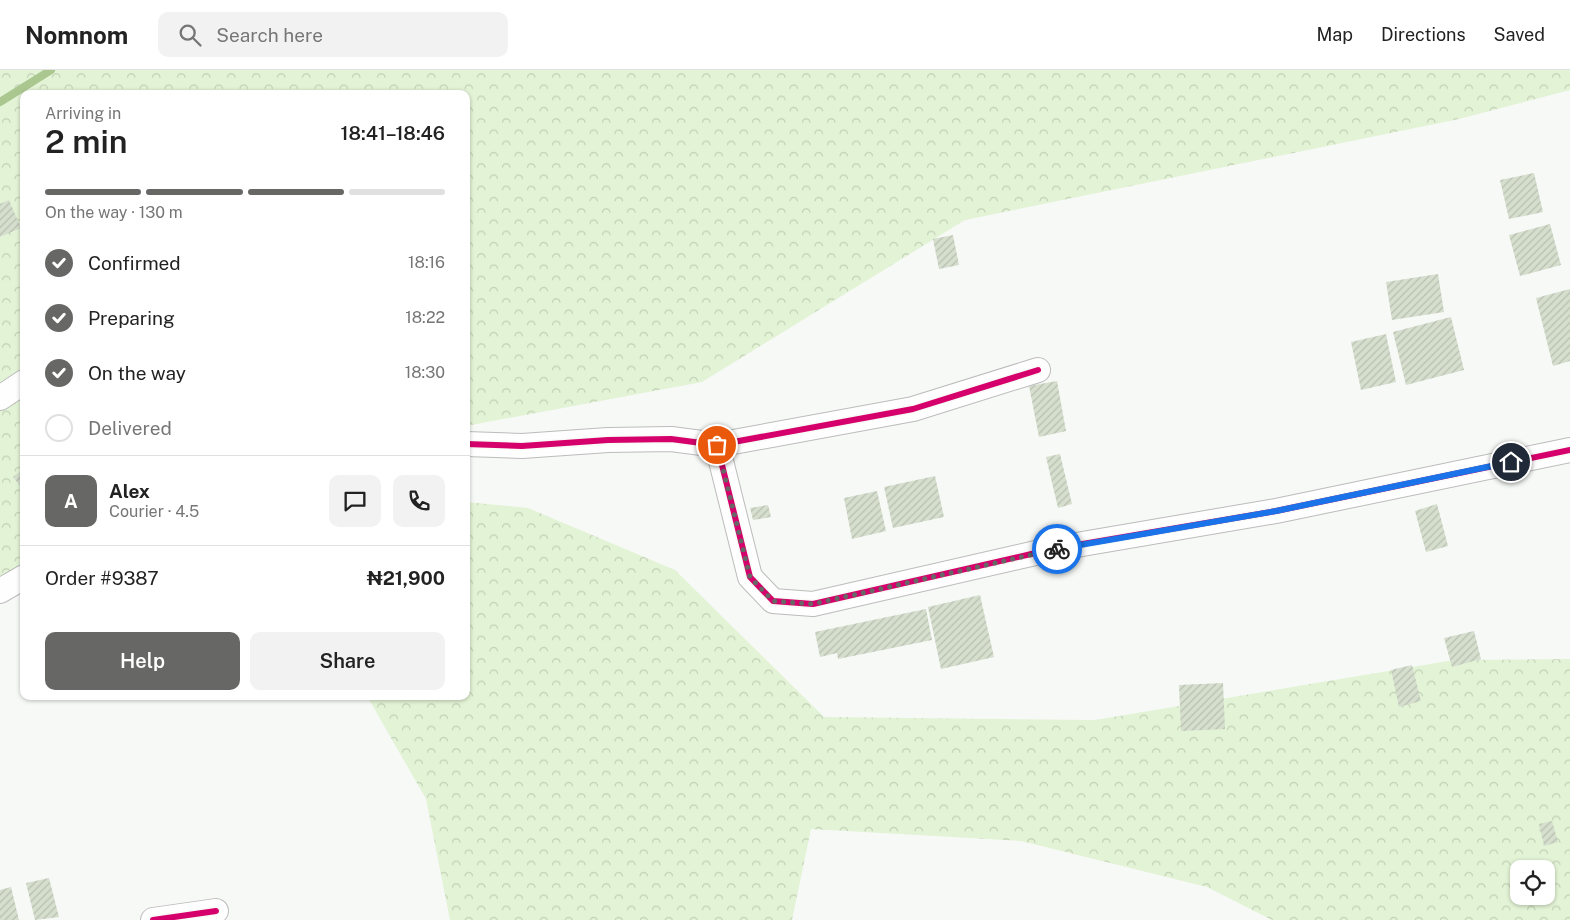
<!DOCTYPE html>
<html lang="en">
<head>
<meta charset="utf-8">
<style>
	:root { --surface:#fff; --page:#f2f2f2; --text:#222; --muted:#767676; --line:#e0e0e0; --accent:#676866 }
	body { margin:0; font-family:"Public Sans",sans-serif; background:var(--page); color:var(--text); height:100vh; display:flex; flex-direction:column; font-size:19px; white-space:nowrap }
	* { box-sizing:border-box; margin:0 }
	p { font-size:16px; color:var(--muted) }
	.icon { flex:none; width:28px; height:28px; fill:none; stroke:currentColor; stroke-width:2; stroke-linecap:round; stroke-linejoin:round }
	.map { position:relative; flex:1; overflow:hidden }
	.panel { position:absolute; left:20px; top:20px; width:450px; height:610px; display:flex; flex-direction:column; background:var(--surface); border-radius:10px; box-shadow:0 1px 4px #0004 }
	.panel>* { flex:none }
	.tools { position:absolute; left:1510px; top:790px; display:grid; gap:10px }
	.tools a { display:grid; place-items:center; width:45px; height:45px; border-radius:10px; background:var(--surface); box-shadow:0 1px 4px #0004; font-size:25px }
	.pin { position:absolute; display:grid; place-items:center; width:42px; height:42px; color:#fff; margin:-21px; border:2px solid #fff; border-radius:50%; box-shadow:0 1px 5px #0007 }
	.courier { position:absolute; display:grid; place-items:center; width:50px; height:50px; margin:-25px; border:4px solid #1a73e8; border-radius:50%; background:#fff; color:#222; box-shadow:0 1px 6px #0007 }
	.overview em { font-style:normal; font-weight:600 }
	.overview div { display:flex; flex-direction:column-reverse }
	.overview { display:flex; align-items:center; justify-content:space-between; height:85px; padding:0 25px }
	h1 { font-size:32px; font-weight:600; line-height:38px }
	.bar { display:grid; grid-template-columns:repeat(4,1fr); gap:8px 5px; align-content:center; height:60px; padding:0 25px }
	.bar i { height:6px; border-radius:4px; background:var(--line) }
	.bar .selected { background:var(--accent) }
	.bar p { grid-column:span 4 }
	.line { display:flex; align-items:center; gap:12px; padding:0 25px; border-top:1px solid var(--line) }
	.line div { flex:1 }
	.round { display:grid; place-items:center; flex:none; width:52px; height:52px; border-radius:10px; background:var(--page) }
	ol { padding:0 25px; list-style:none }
	li { display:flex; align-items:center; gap:15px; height:55px }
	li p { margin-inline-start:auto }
	li .icon { padding:5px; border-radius:50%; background:var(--accent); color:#fff; stroke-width:4 }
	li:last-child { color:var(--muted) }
	li i { width:28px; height:28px; border:2px solid var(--line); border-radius:50% }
	.cta { display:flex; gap:10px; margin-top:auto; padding:10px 25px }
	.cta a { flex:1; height:58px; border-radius:10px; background:var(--accent); color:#fff; font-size:20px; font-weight:600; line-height:58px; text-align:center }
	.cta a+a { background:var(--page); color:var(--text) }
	header { display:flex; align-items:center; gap:30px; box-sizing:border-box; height:70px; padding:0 25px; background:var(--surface); border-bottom:1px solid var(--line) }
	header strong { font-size:24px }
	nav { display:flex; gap:28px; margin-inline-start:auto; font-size:18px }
	.search { width:350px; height:45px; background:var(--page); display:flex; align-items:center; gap:12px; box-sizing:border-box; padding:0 18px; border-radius:10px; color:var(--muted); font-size:19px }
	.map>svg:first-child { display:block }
	.forest { fill:url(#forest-crowns); fill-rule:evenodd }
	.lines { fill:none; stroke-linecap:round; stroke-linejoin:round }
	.stream { stroke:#abc790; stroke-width:8 }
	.building { fill:url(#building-hatch) }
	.minor-casing { stroke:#bbbcbb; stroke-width:26 }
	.minor { stroke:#fefefe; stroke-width:24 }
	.cycleway-casing { stroke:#f7faf5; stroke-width:9 }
	.cycleway { stroke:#d6006c; stroke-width:6 }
	.done { stroke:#676866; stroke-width:5; stroke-dasharray:0 9 }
	.route { stroke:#1a73e8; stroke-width:6 }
</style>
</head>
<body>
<header>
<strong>Nomnom</strong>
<div class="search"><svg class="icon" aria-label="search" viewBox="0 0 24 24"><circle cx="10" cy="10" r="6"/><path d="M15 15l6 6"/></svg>Search here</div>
<nav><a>Map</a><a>Directions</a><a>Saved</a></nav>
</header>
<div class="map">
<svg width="1570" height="850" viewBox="0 0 1570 850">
	<defs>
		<pattern id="forest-crowns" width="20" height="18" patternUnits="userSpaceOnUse" patternTransform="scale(1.25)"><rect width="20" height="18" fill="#e3f3d5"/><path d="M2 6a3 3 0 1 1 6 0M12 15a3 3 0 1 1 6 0" fill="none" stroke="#c2d0b6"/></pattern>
		<pattern id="building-hatch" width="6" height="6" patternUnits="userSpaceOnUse" patternTransform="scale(1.25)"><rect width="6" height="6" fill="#d6dfce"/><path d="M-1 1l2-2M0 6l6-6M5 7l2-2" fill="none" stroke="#b7bfb0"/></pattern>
	</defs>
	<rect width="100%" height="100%" fill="#f7f9f6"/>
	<g class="forest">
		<path d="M0 0H1570V20L1459 49 965 150 702 312 466 356V24H24V511L0 519Z"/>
		<path d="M466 432 528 438 675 500 824 647 1095 650 1454 590 1570 589V850H1272L1207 817 1021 771 811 759 792 850H450L426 729 367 626H466ZM1519 799H1546V826H1519Z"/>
	</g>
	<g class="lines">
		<path class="stream" d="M0 32 51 0"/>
	</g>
	<g class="building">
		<path d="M1534 103 1543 142 1509 149 1500 110Z"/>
		<path d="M9 130 21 158 0 167V134Z"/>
		<path d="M1550 154 1561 195 1520 206 1509 165Z"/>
		<path d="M953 165 959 195 939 199 933 169Z"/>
		<path d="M1438 204 1444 242 1392 250 1386 212Z"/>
		<path d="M1570 219V291L1553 296 1536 228Z"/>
		<path d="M1451 247 1464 300 1406 315 1393 262Z"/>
		<path d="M1386 264 1396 312 1361 320 1351 272Z"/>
		<path d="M1057 311 1066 361 1039 367 1029 316Z"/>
		<path d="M1060 384 1072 434 1058 438 1046 387Z"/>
		<path d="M24 399V421L13 407Z"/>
		<path d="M935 406 944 447 893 458 884 417Z"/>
		<path d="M877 421 886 461 852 469 844 428Z"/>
		<path d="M1437 434 1448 476 1426 482 1415 441Z"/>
		<path d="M768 435 771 447 753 450 750 438Z"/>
		<path d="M980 525 994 587 941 599 928 537Z"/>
		<path d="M926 539 932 570 838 589 837 583 820 587 815 562Z"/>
		<path d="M1474 561 1481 589 1452 597 1444 568Z"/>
		<path d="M1412 595 1421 631 1399 637 1391 600Z"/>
		<path d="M1223 613 1225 659 1181 661 1179 615Z"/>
		<path d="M1552 751 1558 772 1544 776 1539 754Z"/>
		<path d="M49 808 59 847 35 850 26 813Z"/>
		<path d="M11 817 19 850H0V820Z"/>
	</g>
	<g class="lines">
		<defs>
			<g id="minor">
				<path d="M0 328 24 312"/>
				<path d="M466 374 522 376 608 370 671 369 717 375 913 339 1038 300"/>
				<path d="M717 375 750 507 773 531 813 534 1053 479 1276 441 1570 380"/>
				<path d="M0 521 24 507"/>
				<path d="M153 850 216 841"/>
			</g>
		</defs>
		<use href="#minor" class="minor-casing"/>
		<use href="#minor" class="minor"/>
		<defs>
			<g id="cycleway">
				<path d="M466 374 522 376 608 370 671 369 717 375 913 339 1038 300"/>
				<path d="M717 375 750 507 773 531 813 534 1053 479 1276 441 1570 380"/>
				<path d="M153 850 216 841"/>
			</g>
		</defs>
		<use href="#cycleway" class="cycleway-casing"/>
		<use href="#cycleway" class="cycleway"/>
	</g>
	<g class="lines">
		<path class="done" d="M717 375 750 507 773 531 813 534 1057 479"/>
		<path class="route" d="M1057 479 1276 441 1511 392"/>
	</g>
</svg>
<div class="tools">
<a><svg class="icon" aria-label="locate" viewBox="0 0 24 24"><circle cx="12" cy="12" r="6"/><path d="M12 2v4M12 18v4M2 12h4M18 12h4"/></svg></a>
</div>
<div class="pin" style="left:717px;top:375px;background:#ea580c"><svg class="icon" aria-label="bag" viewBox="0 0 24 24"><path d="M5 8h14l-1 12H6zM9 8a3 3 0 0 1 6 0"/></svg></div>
<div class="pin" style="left:1511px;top:392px;background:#1f2937"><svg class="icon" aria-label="home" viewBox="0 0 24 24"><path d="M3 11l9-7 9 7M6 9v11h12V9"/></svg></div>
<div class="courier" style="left:1057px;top:479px"><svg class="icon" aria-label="bike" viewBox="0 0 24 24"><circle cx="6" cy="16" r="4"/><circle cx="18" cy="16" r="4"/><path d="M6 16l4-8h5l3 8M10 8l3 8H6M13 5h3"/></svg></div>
<section class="panel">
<div class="overview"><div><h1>2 min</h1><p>Arriving in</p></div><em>18:41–18:46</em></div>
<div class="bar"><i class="selected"></i><i class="selected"></i><i class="selected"></i><i></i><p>On the way · 130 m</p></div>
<ol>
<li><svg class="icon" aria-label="check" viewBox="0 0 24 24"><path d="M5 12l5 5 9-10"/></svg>Confirmed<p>18:16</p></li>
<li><svg class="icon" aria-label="check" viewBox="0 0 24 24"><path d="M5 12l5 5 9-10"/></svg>Preparing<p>18:22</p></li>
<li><svg class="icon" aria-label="check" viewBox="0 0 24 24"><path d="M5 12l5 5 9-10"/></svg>On the way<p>18:30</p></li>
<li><i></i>Delivered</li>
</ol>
<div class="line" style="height:90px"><b class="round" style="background:var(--accent);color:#fff">A</b><div><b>Alex</b><p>Courier · 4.5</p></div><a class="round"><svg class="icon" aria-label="chat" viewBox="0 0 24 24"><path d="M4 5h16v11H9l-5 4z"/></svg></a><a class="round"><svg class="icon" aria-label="phone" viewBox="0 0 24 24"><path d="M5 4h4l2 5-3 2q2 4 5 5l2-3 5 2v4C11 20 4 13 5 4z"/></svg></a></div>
<div class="line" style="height:65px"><div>Order #9387</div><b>₦21,900</b></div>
<div class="cta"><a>Help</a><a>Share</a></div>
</section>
</div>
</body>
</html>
